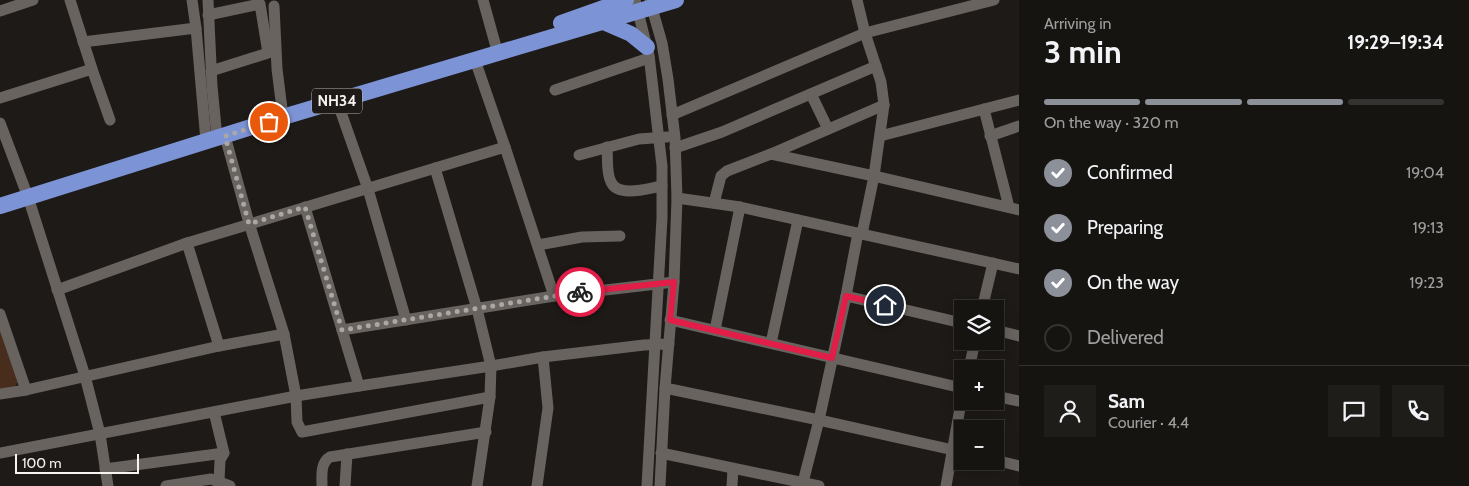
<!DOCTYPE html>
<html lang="en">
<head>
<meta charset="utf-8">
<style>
	:root { --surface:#161411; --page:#1f1d1a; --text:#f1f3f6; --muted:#9e9e9f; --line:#353331; --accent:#8c9099 }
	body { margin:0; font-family:Cabin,sans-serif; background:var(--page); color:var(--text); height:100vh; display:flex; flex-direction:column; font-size:19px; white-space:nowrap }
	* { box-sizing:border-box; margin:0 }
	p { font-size:16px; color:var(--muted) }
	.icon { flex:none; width:28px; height:28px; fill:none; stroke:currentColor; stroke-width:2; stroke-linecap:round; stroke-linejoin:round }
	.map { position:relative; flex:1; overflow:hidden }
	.side { display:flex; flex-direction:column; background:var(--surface); width:450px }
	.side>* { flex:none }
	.tools { position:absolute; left:954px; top:300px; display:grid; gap:10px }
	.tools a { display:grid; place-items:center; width:50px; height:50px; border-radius:0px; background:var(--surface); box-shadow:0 2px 12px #0003,0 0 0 1px var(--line); font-size:25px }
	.scale { position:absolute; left:15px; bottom:12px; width:124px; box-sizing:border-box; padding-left:5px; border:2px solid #f6f3f1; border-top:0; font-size:14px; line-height:18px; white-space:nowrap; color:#f6f3f1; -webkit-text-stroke:4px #1e1a17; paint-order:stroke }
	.pin { position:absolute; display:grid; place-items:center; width:42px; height:42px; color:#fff; margin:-21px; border:2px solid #fff; border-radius:50%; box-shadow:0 1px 5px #0007 }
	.courier { position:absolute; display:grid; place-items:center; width:50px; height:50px; margin:-25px; border:4px solid #e11d48; border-radius:50%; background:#fff; color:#222; box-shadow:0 1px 6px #0007 }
	.head em { font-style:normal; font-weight:700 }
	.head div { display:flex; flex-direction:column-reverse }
	.head { display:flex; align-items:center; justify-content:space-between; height:85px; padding:0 25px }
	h1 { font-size:32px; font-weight:700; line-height:38px }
	.bar { display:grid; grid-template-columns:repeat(4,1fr); gap:8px 5px; align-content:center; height:60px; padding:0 25px }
	.bar i { height:6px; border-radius:4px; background:var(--line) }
	.bar .current { background:var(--accent) }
	.bar p { grid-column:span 4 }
	.line { display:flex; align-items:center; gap:12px; padding:0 25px; border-top:1px solid var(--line) }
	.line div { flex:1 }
	.round { display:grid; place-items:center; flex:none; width:52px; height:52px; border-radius:0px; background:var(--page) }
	ol { padding:0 25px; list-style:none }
	li { display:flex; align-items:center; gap:15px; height:55px }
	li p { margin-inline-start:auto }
	li .icon { padding:5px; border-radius:50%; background:var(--accent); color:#fff; stroke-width:4 }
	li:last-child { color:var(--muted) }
	li i { width:28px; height:28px; border:2px solid var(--line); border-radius:50% }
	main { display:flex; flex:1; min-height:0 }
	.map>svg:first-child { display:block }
	.green { fill:#482d1c }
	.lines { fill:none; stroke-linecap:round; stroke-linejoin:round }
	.minor { stroke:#68635f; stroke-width:11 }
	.highway { stroke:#7c94d5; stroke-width:16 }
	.done { stroke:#aaa7a5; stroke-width:5; stroke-dasharray:0 9 }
	.route { stroke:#e11d48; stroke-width:6 }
	.labels { text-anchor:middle; stroke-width:4.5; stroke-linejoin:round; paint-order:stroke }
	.shield { fill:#1e1a17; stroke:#b5b2b0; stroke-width:1 }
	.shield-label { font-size:15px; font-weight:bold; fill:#f6f3f1 }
</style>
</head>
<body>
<main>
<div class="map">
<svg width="1019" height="486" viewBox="0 0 1019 486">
	<rect width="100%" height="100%" fill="#1e1a17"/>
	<path class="green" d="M0 326 18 382 15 386 0 389Z"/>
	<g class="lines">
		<g class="minor">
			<path d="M70 0 92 69"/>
			<path d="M192 0 196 28"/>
			<path d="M208 0 212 86 217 138"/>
			<path d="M483 0 498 54"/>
			<path d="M635 0 649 55 662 166V218L647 486"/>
			<path d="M857 0 865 33 881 82 884 105 874 176 862 234"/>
			<path d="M650 1 662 43 668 79 675 138 677 198 674 282 665 388 660 486"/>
			<path d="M274 6 277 69 283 117"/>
			<path d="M0 11 33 0"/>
			<path d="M208 15 260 4 268 53 211 71"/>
			<path d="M83 42 196 28 206 141"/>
			<path d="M475 60 505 147"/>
			<path d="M555 90 649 58"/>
			<path d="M811 94 828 129"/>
			<path d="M0 98 92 69 110 120"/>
			<path d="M337 101 368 189 406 320"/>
			<path d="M984 109 1009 207"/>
			<path d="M672 115 865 33 994 0"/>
			<path d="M0 123 28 197 85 376 100 434 108 486"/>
			<path d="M225 136 249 223 284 334 296 396 297 422 302 432 490 397"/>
			<path d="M880 136 1019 100"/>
			<path d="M990 136 1019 126"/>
			<path d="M607 147C608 158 606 173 611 182 618 198 649 188 662 186"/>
			<path d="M675 148 722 132 876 66"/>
			<path d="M771 154 884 105"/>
			<path d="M579 155 639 139 667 137"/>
			<path d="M435 168 477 309 491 366 490 397 477 486"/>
			<path d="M677 198 740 207 1019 269"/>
			<path d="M714 203 721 176 727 171 771 154 874 176 1019 210"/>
			<path d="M305 207 342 330"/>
			<path d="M187 243 219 346"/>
			<path d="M538 245 582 237 620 236"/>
			<path d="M57 290 187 243 505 147 554 296 674 282"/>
			<path d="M846 296 858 233"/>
			<path d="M982 309 993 263"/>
			<path d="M0 314 26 390"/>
			<path d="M670 320 962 388"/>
			<path d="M715 330 740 207"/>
			<path d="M995 330 1019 336"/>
			<path d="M771 343 798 220"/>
			<path d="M969 369 975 341"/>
			<path d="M359 386 342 330 554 296"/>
			<path d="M665 388 819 420 962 452"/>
			<path d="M0 394 26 390 219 346 284 334"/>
			<path d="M995 396 1019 401"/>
			<path d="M214 412 224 453 220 460 219 481"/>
			<path d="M0 453 296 396 359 386 491 366 543 357 644 345 669 344"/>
			<path d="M661 453 819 486"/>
			<path d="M995 460 1019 466"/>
			<path d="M105 469 224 453"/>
			<path d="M166 486 211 479 230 486"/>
			<path d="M322 486C322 476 320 463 330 457L486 432"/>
			<path d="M345 486 347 454"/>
			<path d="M537 486 548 408 543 357"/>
			<path d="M732 486 733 469"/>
			<path d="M802 486 819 420 846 296 962 323"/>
			<path d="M946 486 962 397"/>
		</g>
		<g class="highway">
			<path d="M601 21 631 34 647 47"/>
			<path d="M561 23 626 0"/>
			<path d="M0 206 283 117 676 0"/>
		</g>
	</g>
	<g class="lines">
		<path class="done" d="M269 122 225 136 249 224 305 207 342 330 580 292"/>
		<path class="route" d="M580 292 674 282 670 320 832 358 846 296 885 305"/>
	</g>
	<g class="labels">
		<rect class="shield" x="312" y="88.5" width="50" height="25" rx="4"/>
		<g class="shield-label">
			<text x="337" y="106">NH34</text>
		</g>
	</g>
</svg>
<div class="tools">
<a><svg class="icon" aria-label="layers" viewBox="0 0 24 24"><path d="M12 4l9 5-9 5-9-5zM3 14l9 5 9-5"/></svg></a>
<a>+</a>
<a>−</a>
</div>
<div class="scale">100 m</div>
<div class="pin" style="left:269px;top:122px;background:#ea580c"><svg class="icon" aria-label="bag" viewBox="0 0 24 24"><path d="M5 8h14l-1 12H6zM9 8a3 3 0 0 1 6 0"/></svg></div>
<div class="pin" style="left:885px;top:305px;background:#1f2937"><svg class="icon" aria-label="home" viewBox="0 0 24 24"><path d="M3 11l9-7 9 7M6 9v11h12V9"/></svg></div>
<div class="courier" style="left:580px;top:292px"><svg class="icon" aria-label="bike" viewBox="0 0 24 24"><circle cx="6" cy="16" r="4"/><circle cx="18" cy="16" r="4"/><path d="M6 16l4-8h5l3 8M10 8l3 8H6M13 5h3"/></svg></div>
</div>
<section class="side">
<div class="head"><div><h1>3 min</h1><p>Arriving in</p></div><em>19:29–19:34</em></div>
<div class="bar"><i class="current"></i><i class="current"></i><i class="current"></i><i></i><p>On the way · 320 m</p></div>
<ol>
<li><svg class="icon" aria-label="check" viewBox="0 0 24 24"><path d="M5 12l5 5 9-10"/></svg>Confirmed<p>19:04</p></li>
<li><svg class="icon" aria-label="check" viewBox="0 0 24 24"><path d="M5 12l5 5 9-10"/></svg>Preparing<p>19:13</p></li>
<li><svg class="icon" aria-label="check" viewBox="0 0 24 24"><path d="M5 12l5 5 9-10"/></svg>On the way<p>19:23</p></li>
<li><i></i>Delivered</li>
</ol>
<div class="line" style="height:90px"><a class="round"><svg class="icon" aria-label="person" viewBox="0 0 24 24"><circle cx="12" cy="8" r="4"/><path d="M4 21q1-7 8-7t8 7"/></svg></a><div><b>Sam</b><p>Courier · 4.4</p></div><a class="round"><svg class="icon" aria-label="chat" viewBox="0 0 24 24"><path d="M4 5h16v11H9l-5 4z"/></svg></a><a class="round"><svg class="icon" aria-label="phone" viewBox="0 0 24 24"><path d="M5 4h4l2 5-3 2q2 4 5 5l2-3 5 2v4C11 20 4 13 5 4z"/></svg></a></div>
</section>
</main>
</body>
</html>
